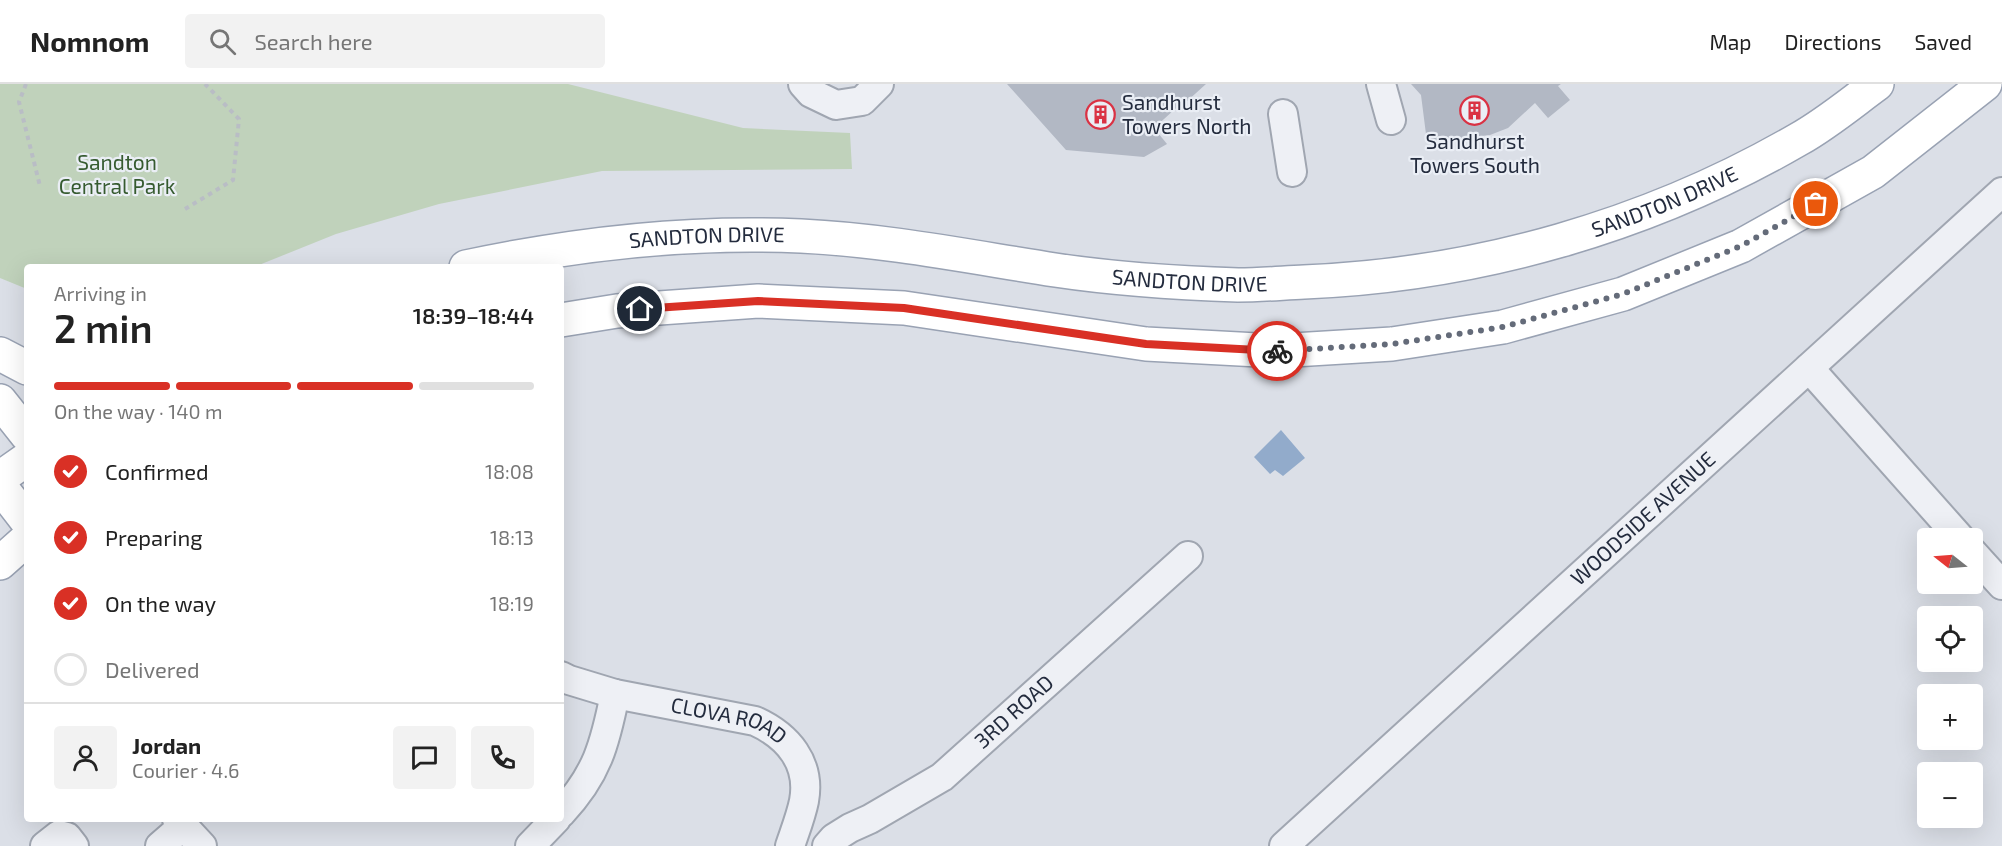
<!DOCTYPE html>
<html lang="en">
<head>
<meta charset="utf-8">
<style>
	:root { --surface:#fff; --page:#f2f2f2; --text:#222; --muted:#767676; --line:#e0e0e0; --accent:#d93025 }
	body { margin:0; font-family:"Exo 2",sans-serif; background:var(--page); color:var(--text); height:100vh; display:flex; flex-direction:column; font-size:22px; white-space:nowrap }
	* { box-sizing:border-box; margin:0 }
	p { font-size:20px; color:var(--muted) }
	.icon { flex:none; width:33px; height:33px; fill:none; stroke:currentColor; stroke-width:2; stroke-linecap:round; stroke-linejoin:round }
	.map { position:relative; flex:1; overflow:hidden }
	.side { position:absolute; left:24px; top:180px; width:540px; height:558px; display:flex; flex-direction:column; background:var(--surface); border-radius:6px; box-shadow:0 6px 24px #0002 }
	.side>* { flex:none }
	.needle { width:39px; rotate:287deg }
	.fabs { position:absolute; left:1917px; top:444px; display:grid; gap:12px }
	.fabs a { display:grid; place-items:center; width:66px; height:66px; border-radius:6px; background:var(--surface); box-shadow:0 6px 24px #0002; font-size:30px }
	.pin { position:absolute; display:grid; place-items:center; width:51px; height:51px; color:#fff; margin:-26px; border:3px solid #fff; border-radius:50%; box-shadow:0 2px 6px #0007 }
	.courier { position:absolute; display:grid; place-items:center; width:60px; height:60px; margin:-30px; border:4px solid #d93025; border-radius:50%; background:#fff; color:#222; box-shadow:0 2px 8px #0007 }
	.head em { font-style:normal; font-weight:600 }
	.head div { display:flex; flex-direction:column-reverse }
	.head { display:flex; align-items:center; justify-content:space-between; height:102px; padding:0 30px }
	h1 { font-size:39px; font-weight:600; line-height:45px }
	.bar { display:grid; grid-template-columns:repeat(4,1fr); gap:9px 6px; align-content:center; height:72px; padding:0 30px }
	.bar i { height:8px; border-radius:4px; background:var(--line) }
	.bar .current { background:var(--accent) }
	.bar p { grid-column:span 4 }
	.line { display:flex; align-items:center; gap:15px; padding:0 30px; border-top:2px solid var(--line) }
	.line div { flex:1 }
	.round { display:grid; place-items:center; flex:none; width:63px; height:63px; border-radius:6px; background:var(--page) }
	ol { padding:0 30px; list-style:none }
	li { display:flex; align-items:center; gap:18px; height:66px }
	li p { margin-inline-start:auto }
	li .icon { padding:6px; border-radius:50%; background:var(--accent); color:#fff; stroke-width:4 }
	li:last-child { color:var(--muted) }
	li i { width:33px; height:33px; border:3px solid var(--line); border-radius:50% }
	header { display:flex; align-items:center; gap:36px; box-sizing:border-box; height:84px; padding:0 30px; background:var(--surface); border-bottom:2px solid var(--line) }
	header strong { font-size:28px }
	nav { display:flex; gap:33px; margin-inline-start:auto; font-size:21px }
	.search { width:420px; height:54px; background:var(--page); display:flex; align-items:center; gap:15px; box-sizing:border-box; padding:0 21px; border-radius:6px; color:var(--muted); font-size:22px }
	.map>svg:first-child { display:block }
	.green { fill:#c0d2bb }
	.water { fill:#92abcb }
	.building { fill:#b2b8c4 }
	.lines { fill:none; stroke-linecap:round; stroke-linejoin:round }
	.minor-casing { stroke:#a0a6b1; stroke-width:32 }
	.major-casing { stroke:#99a2b3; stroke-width:36 }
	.path { stroke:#b9bdc5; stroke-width:4; stroke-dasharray:4.5 4.5; stroke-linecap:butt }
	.minor { stroke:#eef0f5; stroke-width:28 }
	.major { stroke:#fff; stroke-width:33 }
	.done { stroke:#646b79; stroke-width:6; stroke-dasharray:0 10.8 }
	.route { stroke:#d93025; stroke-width:8 }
	.labels { text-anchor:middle; stroke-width:4.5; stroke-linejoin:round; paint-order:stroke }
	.poi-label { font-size:21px; fill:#242c3e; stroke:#eaeef5; text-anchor:start }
	.park-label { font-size:21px; fill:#365b30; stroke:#eaeef5 }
	.street-label { font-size:21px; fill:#242c3e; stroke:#eaeef5 }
</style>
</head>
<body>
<header>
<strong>Nomnom</strong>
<div class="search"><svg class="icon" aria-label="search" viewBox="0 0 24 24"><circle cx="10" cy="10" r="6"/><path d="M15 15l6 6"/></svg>Search here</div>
<nav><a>Map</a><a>Directions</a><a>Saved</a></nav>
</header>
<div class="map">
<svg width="2002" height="762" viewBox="0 0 2002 762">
	<rect width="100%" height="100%" fill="#dbdfe7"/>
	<path class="green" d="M0 0H568L743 44 850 49 852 85 602 87 439 120 336 150 254 183H27V205L0 194Z"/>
	<path class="water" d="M1281 346 1305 374 1283 392 1275 386 1270 390 1254 373Z"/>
	<g class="building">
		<path d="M1007 0H1206L1185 19 1184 17 1154 44 1167 60 1144 73 1066 66Z"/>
		<path d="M1411 0H1561L1558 2 1570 16 1548 34 1535 19 1508 44 1490 51 1427 58 1421 11Z"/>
	</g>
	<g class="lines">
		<defs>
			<g id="minor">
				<path d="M803 0 811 9 836 21 862 17 879 0"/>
				<path d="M1381 0 1391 36"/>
				<path d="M1283 30 1292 88"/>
				<path d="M1809 284 1960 454"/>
				<path d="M1972 468 2002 501"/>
				<path id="s1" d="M561 592 569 596 615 610 755 637C788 652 811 679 804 717 801 732 795 747 790 762"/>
				<path d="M561 729C597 691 605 660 615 610"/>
				<path d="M177 735 202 762"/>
				<path d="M45 762 59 751 67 753 74 762"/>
				<path d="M160 762 183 742"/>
				<path d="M530 762 556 735"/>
				<path id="s2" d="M827 762 834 754 850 744 870 735 942 693 1188 472"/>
				<path id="s3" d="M1284 762 2002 108"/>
			</g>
			<g id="major">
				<path id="s4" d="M466 183C574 160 690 147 801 152 886 156 971 173 1055 186 1115 195 1177 199 1238 201 1260 201 1282 199 1304 198 1477 191 1649 142 1799 55 1826 40 1851 19 1877 0"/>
				<path d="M561 236 617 227 758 217 904 224 1146 260 1277 267 1392 260 1503 243 1623 210 1741 162 1873 88 1985 0"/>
				<path d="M0 270 27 284"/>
				<path d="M0 317 27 351"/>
				<path d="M0 394 27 375"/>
				<path d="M0 402 27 437"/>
				<path d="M0 479 27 455"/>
			</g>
		</defs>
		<use href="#minor" class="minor-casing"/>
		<use href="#major" class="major-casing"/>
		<g class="path">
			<path d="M26 0 19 18 40 102"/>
			<path d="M185 125 233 96 239 35 205 0"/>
		</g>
		<use href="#minor" class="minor"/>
		<use href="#major" class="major"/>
	</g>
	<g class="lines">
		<path class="done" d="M1277 267 1392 260 1503 243 1623 210 1741 162 1816 120"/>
		<path class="route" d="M640 225 758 217 904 224 1146 260 1277 267"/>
	</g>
	<defs>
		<symbol id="building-ring" viewBox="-11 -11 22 22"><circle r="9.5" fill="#eaeef5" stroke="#da3244" stroke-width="1.5"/><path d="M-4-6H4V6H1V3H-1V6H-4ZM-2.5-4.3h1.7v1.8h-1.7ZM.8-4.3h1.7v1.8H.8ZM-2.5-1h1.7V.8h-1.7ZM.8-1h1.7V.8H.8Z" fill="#da3244"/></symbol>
	</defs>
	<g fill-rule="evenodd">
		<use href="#building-ring" x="1458" y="10" width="33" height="33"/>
		<use href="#building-ring" x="1084" y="14" width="33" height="33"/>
	</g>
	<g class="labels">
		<g class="poi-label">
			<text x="1122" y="26">Sandhurst<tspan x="1122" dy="24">Towers North</tspan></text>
			<text x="1475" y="65" text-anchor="middle">Sandhurst<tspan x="1475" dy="24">Towers South</tspan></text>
		</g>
		<g class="park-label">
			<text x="117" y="86">Sandton<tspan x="117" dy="24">Central Park</tspan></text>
		</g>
		<g class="street-label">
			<text dy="7" stroke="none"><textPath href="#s4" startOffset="1215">SANDTON DRIVE</textPath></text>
			<text dy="7" stroke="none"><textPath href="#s4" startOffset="243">SANDTON DRIVE</textPath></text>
			<text dy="7" stroke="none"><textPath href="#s4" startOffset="729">SANDTON DRIVE</textPath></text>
			<text dy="7" stroke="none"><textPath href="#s3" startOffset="486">WOODSIDE AVENUE</textPath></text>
			<text dy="7" stroke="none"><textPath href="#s2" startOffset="232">3RD ROAD</textPath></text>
			<text dy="7" stroke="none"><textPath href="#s1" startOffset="174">CLOVA ROAD</textPath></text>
		</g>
	</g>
</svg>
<div class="fabs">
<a><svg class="needle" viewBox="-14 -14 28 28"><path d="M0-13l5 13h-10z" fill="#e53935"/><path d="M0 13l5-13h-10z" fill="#767676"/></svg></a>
<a><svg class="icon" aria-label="locate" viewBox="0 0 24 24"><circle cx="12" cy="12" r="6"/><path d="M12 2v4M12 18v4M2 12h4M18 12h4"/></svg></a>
<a>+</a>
<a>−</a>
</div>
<div class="pin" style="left:1816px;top:120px;background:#ea580c"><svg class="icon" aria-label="bag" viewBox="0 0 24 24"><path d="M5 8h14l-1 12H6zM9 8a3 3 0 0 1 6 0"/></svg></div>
<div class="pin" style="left:640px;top:225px;background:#1f2937"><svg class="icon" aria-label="home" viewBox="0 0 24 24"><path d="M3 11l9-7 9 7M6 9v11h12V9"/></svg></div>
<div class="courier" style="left:1277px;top:267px"><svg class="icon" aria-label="bike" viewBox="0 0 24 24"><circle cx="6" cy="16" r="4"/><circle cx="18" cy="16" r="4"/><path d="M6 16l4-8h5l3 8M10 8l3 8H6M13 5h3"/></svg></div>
<section class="side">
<div class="head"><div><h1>2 min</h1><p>Arriving in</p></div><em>18:39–18:44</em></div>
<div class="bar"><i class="current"></i><i class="current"></i><i class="current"></i><i></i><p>On the way · 140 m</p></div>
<ol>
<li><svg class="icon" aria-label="check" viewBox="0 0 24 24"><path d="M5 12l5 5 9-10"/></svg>Confirmed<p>18:08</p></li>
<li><svg class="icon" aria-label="check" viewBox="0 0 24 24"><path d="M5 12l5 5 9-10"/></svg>Preparing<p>18:13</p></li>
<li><svg class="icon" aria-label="check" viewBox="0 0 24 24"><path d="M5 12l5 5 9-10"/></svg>On the way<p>18:19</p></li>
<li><i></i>Delivered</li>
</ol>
<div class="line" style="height:108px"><a class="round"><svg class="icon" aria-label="person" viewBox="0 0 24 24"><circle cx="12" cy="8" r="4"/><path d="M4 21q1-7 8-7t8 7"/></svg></a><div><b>Jordan</b><p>Courier · 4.6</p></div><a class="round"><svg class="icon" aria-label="chat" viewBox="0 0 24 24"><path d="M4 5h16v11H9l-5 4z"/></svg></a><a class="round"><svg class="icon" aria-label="phone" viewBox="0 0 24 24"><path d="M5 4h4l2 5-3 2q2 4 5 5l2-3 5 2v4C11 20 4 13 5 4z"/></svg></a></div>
</section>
</div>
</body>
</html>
